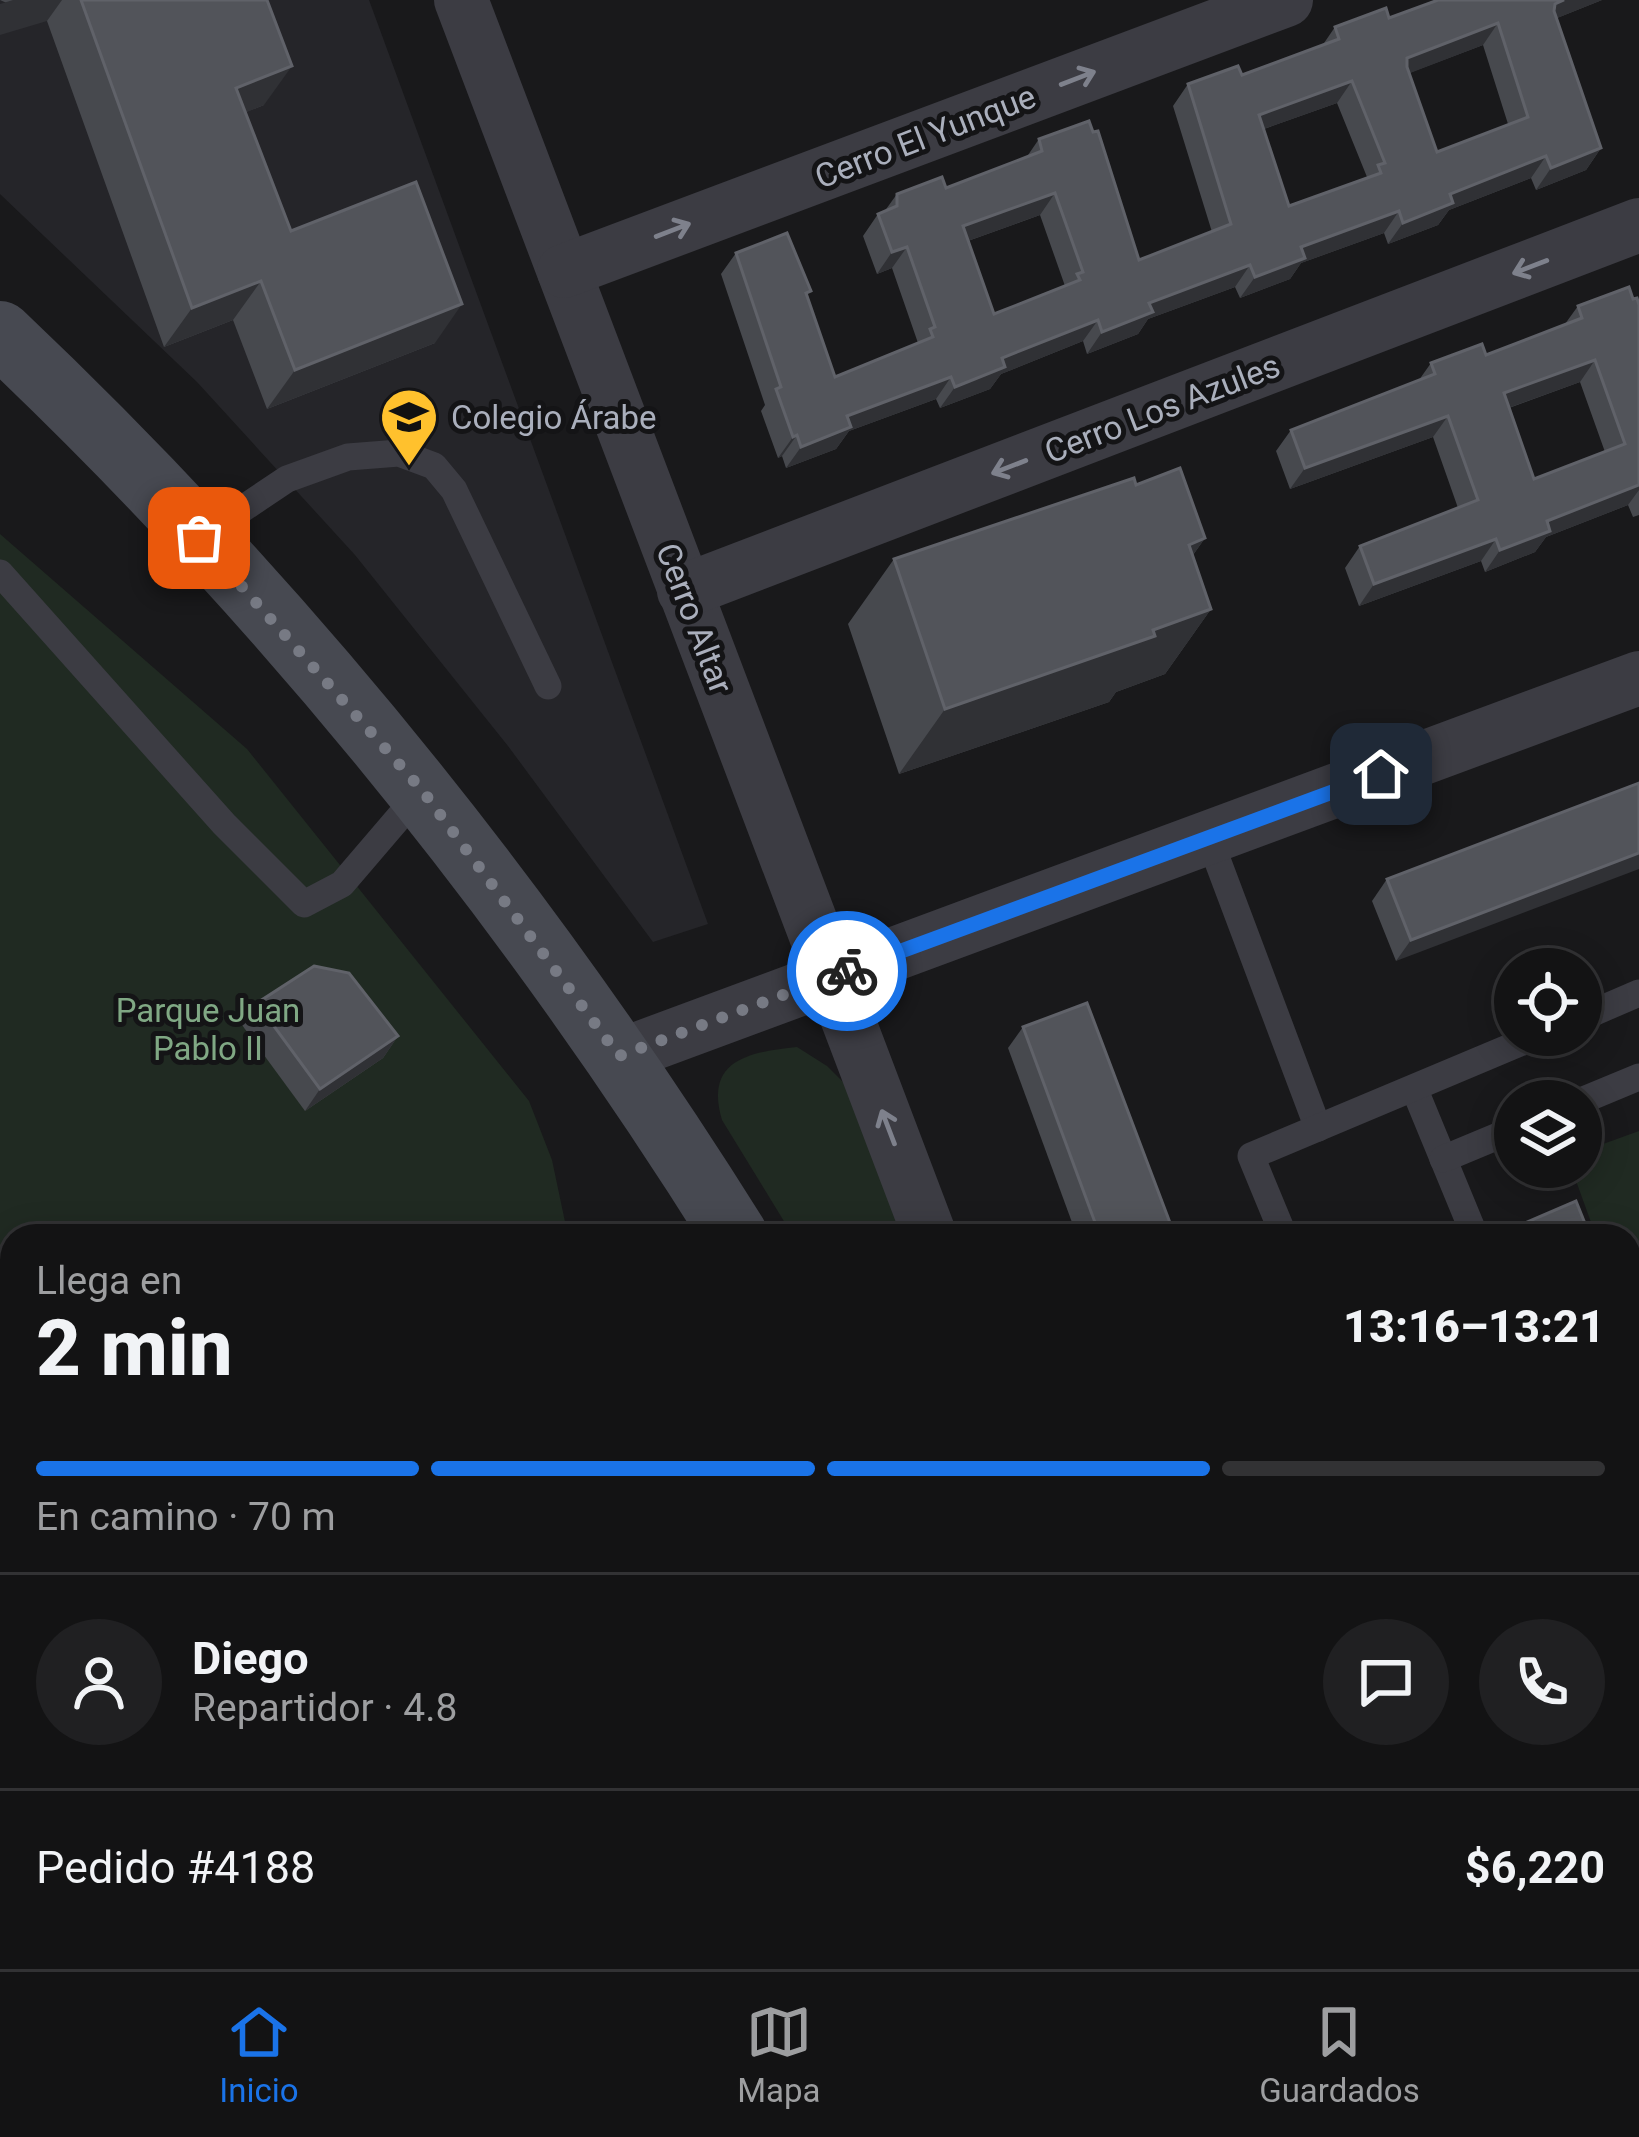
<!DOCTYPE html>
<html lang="es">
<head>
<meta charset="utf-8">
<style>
	:root { --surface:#131314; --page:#202022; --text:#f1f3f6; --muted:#9d9ea0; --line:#323234; --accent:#1a73e8 }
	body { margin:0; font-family:Roboto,sans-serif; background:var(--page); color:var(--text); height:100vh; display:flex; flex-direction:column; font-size:45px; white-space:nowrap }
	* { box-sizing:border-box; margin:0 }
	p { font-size:39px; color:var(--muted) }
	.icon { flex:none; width:66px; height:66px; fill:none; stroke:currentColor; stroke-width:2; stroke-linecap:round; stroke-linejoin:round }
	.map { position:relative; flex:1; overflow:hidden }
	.sheet { position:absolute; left:0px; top:1224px; width:1641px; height:747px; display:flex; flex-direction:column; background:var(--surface); border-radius:36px 36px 0 0; box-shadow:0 6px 30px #0003,0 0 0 3px var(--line) }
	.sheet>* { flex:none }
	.fabs { position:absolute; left:1494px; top:948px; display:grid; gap:24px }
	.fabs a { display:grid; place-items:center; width:108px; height:108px; border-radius:50%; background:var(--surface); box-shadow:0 6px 30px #0003,0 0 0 3px var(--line); font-size:60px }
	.pin { position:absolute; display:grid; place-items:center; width:102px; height:102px; color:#fff; margin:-51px; border-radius:24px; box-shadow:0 6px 18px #0006 }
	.courier { position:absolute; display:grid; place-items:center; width:120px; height:120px; margin:-60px; border:9px solid #1a73e8; border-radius:50%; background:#fff; color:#222; box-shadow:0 3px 15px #0007 }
	.headline em { font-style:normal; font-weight:800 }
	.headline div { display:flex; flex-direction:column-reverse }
	.headline { display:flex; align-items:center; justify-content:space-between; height:204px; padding:0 36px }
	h1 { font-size:78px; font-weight:800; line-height:90px }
	.bar { display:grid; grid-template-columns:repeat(4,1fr); gap:18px 12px; align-content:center; height:144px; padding:0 36px }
	.bar i { height:15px; border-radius:9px; background:var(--line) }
	.bar .active { background:var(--accent) }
	.bar p { grid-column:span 4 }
	.line { display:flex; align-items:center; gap:30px; padding:0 36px; border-top:3px solid var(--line) }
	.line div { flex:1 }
	.round { display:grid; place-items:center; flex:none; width:126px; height:126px; border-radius:63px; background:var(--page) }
	.tabs { display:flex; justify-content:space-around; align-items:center; height:168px; border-top:3px solid var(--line); background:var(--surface); font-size:33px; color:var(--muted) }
	.tabs a { display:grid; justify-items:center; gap:6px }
	.tabs .active { color:var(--accent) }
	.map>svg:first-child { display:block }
	.built { fill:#252529 }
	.green { fill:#202a22 }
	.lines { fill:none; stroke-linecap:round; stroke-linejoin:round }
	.service { stroke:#3c3c43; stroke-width:27 }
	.minor { stroke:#3c3c43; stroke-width:54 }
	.secondary { stroke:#474951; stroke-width:66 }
	.wall { fill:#47494e; fill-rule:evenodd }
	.shaded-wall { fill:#303135 }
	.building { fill:#52545a; stroke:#606269; stroke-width:3; fill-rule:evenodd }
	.oneway { stroke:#7e818c }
	.done { stroke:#777a84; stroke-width:12; stroke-dasharray:0 21.6 }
	.route { stroke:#1a73e8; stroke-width:15 }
	.labels { text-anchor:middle; stroke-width:10; stroke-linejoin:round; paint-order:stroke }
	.street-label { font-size:33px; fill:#aaafbc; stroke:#141416 }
	.poi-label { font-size:33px; fill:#aaafbc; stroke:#141416; text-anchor:start }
	.park-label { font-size:33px; fill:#80a884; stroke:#141416 }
</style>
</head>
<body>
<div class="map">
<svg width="1639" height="1969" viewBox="0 0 1639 1969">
	<rect width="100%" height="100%" fill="#19191b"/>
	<path class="built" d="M0 0H369L708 924 653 942 508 746 355 555 197 382 0 194Z"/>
	<g class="green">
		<path d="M0 534 247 749 529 1101 552 1160 568 1236H12V1959H913L917 1969H0Z"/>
		<path d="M797 1047 827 1066 847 1086 904 1236H793L722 1120C704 1060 749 1052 797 1047Z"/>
		<path d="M1639 1131V1307L1629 1311V1236H1596L1571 1167H1581V1152Z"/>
	</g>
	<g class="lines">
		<g class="service">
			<path d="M199 538 287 479 348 457 399 453 434 466 454 490 548 686"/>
			<path d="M0 573 224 824 304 904 342 884 419 794"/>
			<path d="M1209 838 1318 1128"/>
			<path d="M1581 1018 1639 993"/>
			<path d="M1414 1088 1475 1236"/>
			<path d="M1581 1101 1639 1077"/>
			<path d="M1443 1159 1515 1129"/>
			<path d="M1284 1236 1251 1156 1539 1035"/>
			<path d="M1629 1607 1639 1632"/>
			<path d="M1629 1720 1639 1716"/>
		</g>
		<g class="minor">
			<path d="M461 0 930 1236"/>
			<path d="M564 271 1286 0"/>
			<path d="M684 591 1639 225"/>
			<path d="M619 1056 1639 678"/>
		</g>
		<g class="secondary">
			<path d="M0 334C282 601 529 907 735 1236"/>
			<path d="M1099 1959 1103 1969"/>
			<path d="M1191 1959 1196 1969"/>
		</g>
	</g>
	<g class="wall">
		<path d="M0 0H267L264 105 246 112 291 231 435 343 267 409 233 320 164 347 47 21Z"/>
		<path d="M1602 0 1557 18 1601 148 1586 170 1536 190 1531 178 1449 210 1438 225 1388 244 1384 233 1301 263 1290 279 1240 298 1235 287 1148 319 1138 334 1087 354 1083 341 1001 374 990 389 940 408 936 399 849 431 836 449 786 468 782 456 778 458 761 411 765 405 721 274 736 253 807 297 835 377 918 343 892 268 877 274 863 236 878 214 884 212 897 194 946 188 1026 158 1039 139 1139 260 1212 232 1173 106 1188 84 1242 75 1322 46 1335 27 1389 18ZM1483 45 1508 124 1437 152 1409 73ZM1337 103 1367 177 1289 206 1264 129ZM1040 215 1065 286 994 314 968 241Z"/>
		<path d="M1633 299 1639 303V515L1633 517 1628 505 1546 537 1535 552 1485 572 1481 561 1359 606 1345 568 1360 546 1458 508 1433 437 1290 489 1276 451 1291 430 1419 380 1431 363 1486 355 1565 324 1578 306ZM1580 382 1605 452 1534 479 1509 408Z"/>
		<path d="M1136 485 1205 538 1193 555 1211 609 1165 674 1116 692 1109 702 899 774 848 624 894 559Z"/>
		<path d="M1639 783 1396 961 1372 901 1387 879Z"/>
		<path d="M257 1003 398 1036 383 1058 305 1111 242 1025Z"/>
		<path d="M1023 1027 1175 1236H1077L1008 1048Z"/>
		<path d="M1520 1225 1590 1236H1512Z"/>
		<path d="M1639 1326V1376L1629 1351V1340Z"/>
	</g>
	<g class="shaded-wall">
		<path d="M13 0H62L47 21 0 35V4Z"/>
		<path d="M1564 0H1602L1540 25 1555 4Z"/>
		<path d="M1498 23 1483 45 1392 80 1407 58Z"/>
		<path d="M292 66 264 105 209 127 236 88Z"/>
		<path d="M1352 81 1337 103 1244 136 1259 115Z"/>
		<path d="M1601 148 1586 170 1536 190 1551 168Z"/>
		<path d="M1546 156 1531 178 1449 210 1438 225 1388 244 1403 223 1450 194Z"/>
		<path d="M1055 193 1040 215 948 248 963 226Z"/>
		<path d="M1399 211 1384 233 1301 263 1290 279 1240 298 1255 277 1301 247Z"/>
		<path d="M907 247 892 268 877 274 892 252Z"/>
		<path d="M1250 265 1235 287 1148 319 1138 334 1087 354 1102 332 1149 303Z"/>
		<path d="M261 281 233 320 164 347 192 308Z"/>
		<path d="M462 304 435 343 267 409 295 370Z"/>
		<path d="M1098 320 1083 341 1001 374 990 389 940 408 955 387 1002 358Z"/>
		<path d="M1595 360 1580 382 1489 415 1504 393Z"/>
		<path d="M951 377 936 399 849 431 836 449 786 468 801 447 847 416Z"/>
		<path d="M1448 416 1433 437 1290 489 1305 468Z"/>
		<path d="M797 435 782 456 778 458 793 437Z"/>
		<path d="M1639 485V490L1628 505 1546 537 1535 552 1485 572 1500 550 1547 521Z"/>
		<path d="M1205 538 1159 603 1189 545Z"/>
		<path d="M1496 539 1481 561 1359 606 1374 584Z"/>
		<path d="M1211 609 1165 674 1116 692 1109 702 899 774 945 709Z"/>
		<path d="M1639 853V869L1396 961 1411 940Z"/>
		<path d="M398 1036 383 1058 305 1111 320 1089Z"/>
		<path d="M1639 1879V1895L1629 1899V1883Z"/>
	</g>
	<g class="building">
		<path d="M81 0H267L292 66 236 88 291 231 416 182 462 304 295 370 261 281 192 308Z"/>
		<path d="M1438 0H1564L1555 4 1554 11 1601 148 1551 168 1546 156 1450 194 1453 203 1403 223 1399 211 1301 247 1305 258 1255 277 1250 265 1149 303 1153 312 1102 332 1098 320 1002 358 1005 367 955 387 951 377 847 416 851 427 801 447 797 435 793 437 776 389 781 387 736 253 787 233 811 291 806 293 835 377 933 337 930 329 935 327 907 247 892 252 878 214 897 206V194L942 177 946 188 1042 151 1039 139 1089 121 1093 132 1098 131 1139 260 1231 224 1188 84 1238 66 1242 75 1339 39 1335 27 1386 8 1389 18ZM1498 23 1528 117 1437 152 1407 67V58ZM1352 81 1385 163 1378 165 1381 173 1289 206 1259 115ZM1055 193 1083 272 1077 274 1080 280 994 314 963 226Z"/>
		<path d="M1629 287 1633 299 1637 298 1639 305V485L1547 521 1550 531 1500 550 1496 539 1374 584 1360 546 1478 500 1448 416 1305 468 1291 430 1435 374 1431 363 1482 344 1486 355 1582 318 1578 306ZM1595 360 1625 444 1534 479 1504 393Z"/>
		<path d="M1180 468 1205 538 1189 545 1211 609 1153 630 1155 636 945 709 894 559 1134 478 1136 485Z"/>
		<path d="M1639 783V853L1411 940 1387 879Z"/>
		<path d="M314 966 349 973 398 1036 320 1089 257 1003Z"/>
		<path d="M1087 1003 1175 1236H1100L1023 1027Z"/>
		<path d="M1576 1201 1590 1236H1525L1520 1225Z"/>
		<path d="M1639 1811V1879L1629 1883V1815Z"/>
		<path d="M1495 1959H1521L1525 1969H1469Z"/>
	</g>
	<defs><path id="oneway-shaft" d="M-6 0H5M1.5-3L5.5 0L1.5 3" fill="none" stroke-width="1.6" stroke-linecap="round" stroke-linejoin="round" transform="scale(3)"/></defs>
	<g class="oneway">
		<use href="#oneway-shaft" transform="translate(1078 78) rotate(-21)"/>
		<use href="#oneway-shaft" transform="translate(673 230) rotate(-21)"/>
		<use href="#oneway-shaft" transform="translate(1530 267) rotate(159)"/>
		<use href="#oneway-shaft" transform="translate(1009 467) rotate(159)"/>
		<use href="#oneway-shaft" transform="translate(888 1127) rotate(-111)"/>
	</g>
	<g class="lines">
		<path class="done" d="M199 538 422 790 619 1056 847 971"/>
		<path class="route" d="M847 971 1381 774"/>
	</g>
	<defs>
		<symbol id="school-pin" viewBox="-11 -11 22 30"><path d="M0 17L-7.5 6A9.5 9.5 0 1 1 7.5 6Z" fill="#ffc12d" stroke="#141416"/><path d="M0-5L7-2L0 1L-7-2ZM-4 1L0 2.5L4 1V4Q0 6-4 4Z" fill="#111"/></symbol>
	</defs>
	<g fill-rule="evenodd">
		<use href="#school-pin" x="376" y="384" width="66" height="90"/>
	</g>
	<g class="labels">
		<g class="street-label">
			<text transform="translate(925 136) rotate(-21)" y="12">Cerro El Yunque</text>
			<text transform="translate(1162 408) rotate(-21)" y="12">Cerro Los Azules</text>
			<text transform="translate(695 618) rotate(69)" y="12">Cerro Altar</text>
		</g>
		<g class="poi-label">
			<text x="451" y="429">Colegio Árabe</text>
		</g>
		<g class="park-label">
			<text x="208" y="1022">Parque Juan<tspan x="208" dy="38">Pablo II</tspan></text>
		</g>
	</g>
</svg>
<div class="fabs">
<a><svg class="icon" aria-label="locate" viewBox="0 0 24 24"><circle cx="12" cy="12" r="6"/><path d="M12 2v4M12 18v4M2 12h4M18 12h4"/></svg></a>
<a><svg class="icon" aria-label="layers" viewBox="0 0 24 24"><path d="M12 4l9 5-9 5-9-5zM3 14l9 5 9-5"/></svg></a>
</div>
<div class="pin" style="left:199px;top:538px;background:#ea580c"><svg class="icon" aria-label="bag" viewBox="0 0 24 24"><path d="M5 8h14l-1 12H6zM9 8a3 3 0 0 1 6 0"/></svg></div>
<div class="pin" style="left:1381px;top:774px;background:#1f2937"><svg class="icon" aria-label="home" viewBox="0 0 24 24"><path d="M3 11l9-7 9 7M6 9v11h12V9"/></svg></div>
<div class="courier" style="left:847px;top:971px"><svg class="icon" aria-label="bike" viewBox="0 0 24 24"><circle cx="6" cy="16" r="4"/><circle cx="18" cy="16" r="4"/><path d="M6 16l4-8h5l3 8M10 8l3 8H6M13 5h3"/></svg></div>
<section class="sheet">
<div class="headline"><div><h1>2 min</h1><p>Llega en</p></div><em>13:16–13:21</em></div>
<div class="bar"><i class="active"></i><i class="active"></i><i class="active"></i><i></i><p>En camino · 70 m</p></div>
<div class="line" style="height:216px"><a class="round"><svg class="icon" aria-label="person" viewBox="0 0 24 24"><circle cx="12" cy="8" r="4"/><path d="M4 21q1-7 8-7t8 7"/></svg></a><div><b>Diego</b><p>Repartidor · 4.8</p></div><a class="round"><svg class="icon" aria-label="chat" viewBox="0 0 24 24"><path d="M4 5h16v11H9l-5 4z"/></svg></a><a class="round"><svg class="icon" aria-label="phone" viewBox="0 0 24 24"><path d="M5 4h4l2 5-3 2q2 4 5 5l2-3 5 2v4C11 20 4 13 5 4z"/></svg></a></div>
<div class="line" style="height:156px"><div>Pedido #4188</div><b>$6,220</b></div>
</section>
</div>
<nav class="tabs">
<a class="active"><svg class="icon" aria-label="home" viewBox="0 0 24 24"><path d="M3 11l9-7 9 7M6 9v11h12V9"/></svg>Inicio</a>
<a><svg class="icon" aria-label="map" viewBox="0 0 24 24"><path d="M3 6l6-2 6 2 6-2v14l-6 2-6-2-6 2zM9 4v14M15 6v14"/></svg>Mapa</a>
<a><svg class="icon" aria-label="saved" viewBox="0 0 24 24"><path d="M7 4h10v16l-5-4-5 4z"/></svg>Guardados</a>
</nav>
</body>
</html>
